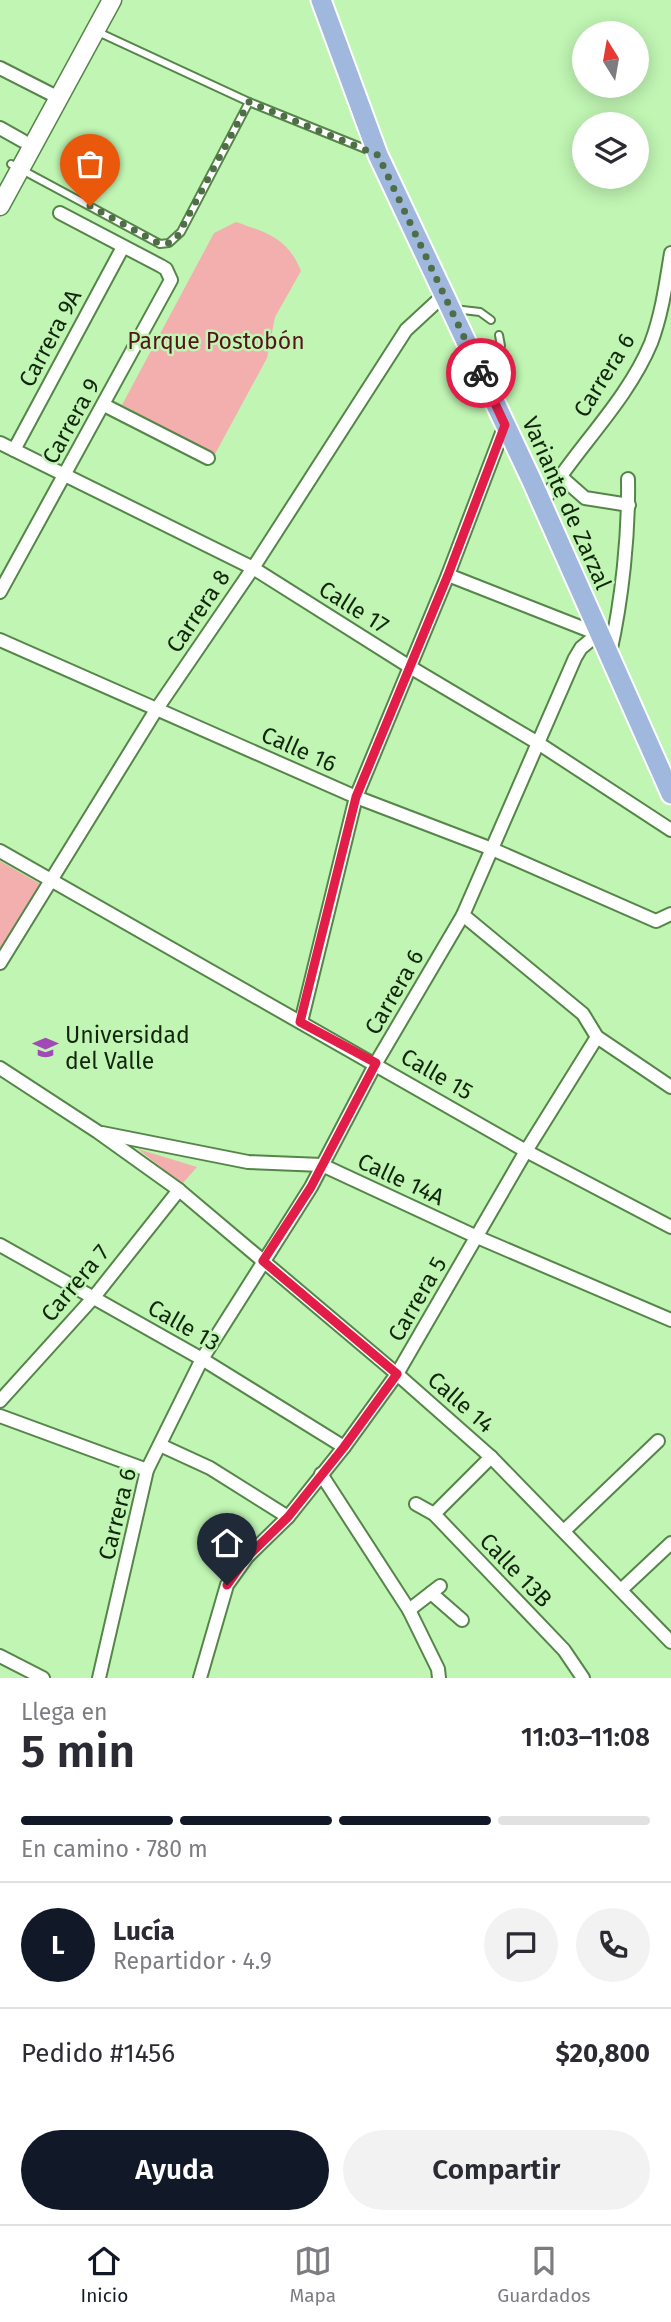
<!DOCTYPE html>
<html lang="es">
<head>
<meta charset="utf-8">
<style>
	:root { --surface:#fff; --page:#f2f2f3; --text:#2b2b33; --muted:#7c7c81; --line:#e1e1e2; --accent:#111827 }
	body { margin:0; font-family:"Fira Sans",sans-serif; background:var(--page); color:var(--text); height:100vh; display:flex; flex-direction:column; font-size:26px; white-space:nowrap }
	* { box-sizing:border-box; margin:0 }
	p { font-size:23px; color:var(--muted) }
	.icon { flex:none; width:38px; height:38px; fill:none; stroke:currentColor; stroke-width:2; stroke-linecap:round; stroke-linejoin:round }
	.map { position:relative; height:1678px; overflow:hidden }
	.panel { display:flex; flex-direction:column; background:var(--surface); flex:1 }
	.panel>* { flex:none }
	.needle { width:46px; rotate:349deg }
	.controls { position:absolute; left:572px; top:21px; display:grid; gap:14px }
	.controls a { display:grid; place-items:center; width:77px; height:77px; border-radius:50%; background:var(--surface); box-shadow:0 4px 18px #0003; font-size:35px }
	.pin { position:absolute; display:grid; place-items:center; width:60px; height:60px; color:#fff; margin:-72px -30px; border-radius:50% 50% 50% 0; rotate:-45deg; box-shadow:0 0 7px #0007 }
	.pin .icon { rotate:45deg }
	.courier { position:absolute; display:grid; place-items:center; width:70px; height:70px; margin:-35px; border:5px solid #e11d48; border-radius:50%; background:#fff; color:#222; box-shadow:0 2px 9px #0007 }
	.headline em { font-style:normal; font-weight:600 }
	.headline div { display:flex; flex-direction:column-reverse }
	.headline { display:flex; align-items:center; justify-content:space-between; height:119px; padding:0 21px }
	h1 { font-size:46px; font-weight:600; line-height:52px }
	.bar { display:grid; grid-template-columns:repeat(4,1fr); gap:10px 7px; align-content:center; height:84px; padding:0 21px }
	.bar i { height:9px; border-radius:5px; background:var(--line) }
	.bar .active { background:var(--accent) }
	.bar p { grid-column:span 4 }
	.line { display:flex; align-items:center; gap:18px; padding:0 21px; border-top:2px solid var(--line) }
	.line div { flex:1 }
	.round { display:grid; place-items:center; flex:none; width:74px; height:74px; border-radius:37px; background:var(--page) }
	.action { display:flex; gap:14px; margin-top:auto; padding:14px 21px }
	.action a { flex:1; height:80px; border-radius:42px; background:var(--accent); color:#fff; font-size:28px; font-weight:600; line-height:80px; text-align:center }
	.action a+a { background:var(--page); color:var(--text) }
	.dock { display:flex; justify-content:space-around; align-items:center; height:98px; border-top:2px solid var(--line); background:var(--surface); font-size:19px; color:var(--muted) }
	.dock a { display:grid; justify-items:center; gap:4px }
	.dock .active { color:var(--accent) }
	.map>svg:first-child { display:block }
	.green { fill:#f2afae }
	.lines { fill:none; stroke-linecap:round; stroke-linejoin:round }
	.lane-casing { stroke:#558549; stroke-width:10 }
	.street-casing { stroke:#558549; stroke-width:16 }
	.secondary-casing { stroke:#558549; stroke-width:21 }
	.primary-casing { stroke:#fff; stroke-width:23 }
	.lane { stroke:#fff; stroke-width:6 }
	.street { stroke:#fff; stroke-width:12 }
	.secondary { stroke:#fff; stroke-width:18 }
	.primary { stroke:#a0b8dd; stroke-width:19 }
	.done { stroke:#4f6e47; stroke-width:7; stroke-dasharray:0 12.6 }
	.route { stroke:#e11d48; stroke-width:9 }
	.labels { text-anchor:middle; stroke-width:5; stroke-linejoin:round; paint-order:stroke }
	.street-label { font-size:23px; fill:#12260d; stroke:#c0f5b3 }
	.park-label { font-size:23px; fill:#57121a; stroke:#c0f5b3 }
	.poi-label { font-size:23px; fill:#12260d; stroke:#c0f5b3; text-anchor:start }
</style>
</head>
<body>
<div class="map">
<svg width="671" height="1678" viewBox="0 0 671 1678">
	<rect width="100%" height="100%" fill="#c0f5b3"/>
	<g class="green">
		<path d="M236 222C267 233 288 238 301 271L275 317 267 358 215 454 122 405 214 233Z"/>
		<path d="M0 861 42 885 0 949Z"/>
		<path d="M138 1149 197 1167 182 1184Z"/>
	</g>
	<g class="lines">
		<defs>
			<g id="lane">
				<path d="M98 32 249 102 373 152"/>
				<path d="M11 164 160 244 169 243 181 232 249 102"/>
				<path d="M454 309 480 312 491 320"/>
				<path d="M499 335 501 346"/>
				<path d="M495 393 500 381 503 363"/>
			</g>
			<g id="street">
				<path d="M0 68 59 98"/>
				<path d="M0 128 23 141"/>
				<path d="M104 405 208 458"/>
				<path d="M0 443 253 568 410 667 538 743 671 830"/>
				<path d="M14 450 123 247"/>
				<path d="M559 475 585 498 629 505"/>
				<path d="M542 504C575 449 626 403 651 343 662 314 666 283 671 253"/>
				<path d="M0 592 171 280 166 269 161 266 60 213"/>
				<path d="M0 640 356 797 492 849 656 921 671 914"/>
				<path d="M610 653C622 600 629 534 628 479"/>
				<path d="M0 851 526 1151 671 1227"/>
				<path d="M463 915 583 1014 597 1037 671 1087"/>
				<path d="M0 963 156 710 253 568 406 330 445 294"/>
				<path d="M301 1022 356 797 448 575 505 425"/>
				<path d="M0 1068 98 1132 179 1190 397 1374 491 1457 671 1642"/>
				<path d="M102 1133 248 1162 322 1165 477 1237 671 1320"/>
				<path d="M0 1245 202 1359 344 1447"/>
				<path d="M0 1401 94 1297 179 1190"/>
				<path d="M0 1416 147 1470"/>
				<path d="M160 1445 210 1468 288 1517"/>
				<path d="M321 1474 409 1610 438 1669 439 1678"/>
				<path d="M416 1504 434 1514 564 1650 583 1678"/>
				<path d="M434 1514 491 1457"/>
				<path d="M564 1531 658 1441"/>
				<path d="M622 1589 671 1543"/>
				<path d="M431 1593 462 1620"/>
				<path d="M409 1610 440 1586"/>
				<path d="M0 1656 43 1678"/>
				<path d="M99 1678 147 1470 202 1359 311 1187 376 1063 463 915 575 658 581 648 598 634 448 575"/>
				<path d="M200 1678 227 1585 247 1557 288 1517 344 1447 397 1374 526 1151 597 1037"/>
			</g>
			<path id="secondary" d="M0 206 112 0"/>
			<path id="primary" d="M321 0 378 155 531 479 671 794"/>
		</defs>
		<use href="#lane" class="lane-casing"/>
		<use href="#street" class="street-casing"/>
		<use href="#secondary" class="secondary-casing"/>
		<use href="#primary" class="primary-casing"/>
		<use href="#lane" class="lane"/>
		<use href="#street" class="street"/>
		<use href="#secondary" class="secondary"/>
		<use href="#primary" class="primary"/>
	</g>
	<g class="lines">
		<path class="done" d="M90 206 160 244 169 243 176 239 249 102 378 155 481 373"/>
		<path class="route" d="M227 1585 247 1557 288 1517 344 1447 397 1374 263 1261 311 1187 376 1063 300 1022 356 797 448 575 505 425 481 373"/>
	</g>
	<defs>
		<symbol id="university-bare" viewBox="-9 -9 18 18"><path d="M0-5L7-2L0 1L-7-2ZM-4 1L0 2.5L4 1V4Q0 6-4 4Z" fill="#a149b6" stroke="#c0f5b3" stroke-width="2.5" paint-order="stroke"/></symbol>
	</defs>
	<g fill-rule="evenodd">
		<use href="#university-bare" x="28" y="1030" width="35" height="35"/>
	</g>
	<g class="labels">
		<g class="street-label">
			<text transform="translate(50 338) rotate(-62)" y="8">Carrera 9A</text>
			<text transform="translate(604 375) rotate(-58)" y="8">Carrera 6</text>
			<text transform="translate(71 421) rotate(-61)" y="8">Carrera 9</text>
			<text transform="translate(567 503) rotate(66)" y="8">Variante de Zarzal</text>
			<text transform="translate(354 607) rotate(32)" y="8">Calle 17</text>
			<text transform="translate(198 611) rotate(-56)" y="8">Carrera 8</text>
			<text transform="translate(299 749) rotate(24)" y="8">Calle 16</text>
			<text transform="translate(394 992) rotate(-60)" y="8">Carrera 6</text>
			<text transform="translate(437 1074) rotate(30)" y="8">Calle 15</text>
			<text transform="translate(401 1179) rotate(25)" y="8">Calle 14A</text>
			<text transform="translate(75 1283) rotate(-50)" y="8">Carrera 7</text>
			<text transform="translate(417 1299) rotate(-60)" y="8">Carrera 5</text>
			<text transform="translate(184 1325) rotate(30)" y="8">Calle 13</text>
			<text transform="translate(461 1402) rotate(41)" y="8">Calle 14</text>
			<text transform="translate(117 1514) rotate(-76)" y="8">Carrera 6</text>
			<text transform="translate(516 1570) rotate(46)" y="8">Calle 13B</text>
		</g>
		<g class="park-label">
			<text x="216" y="349">Parque Postobón</text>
		</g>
		<g class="poi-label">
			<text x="65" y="1043">Universidad<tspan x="65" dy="26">del Valle</tspan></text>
		</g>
	</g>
</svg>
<div class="controls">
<a><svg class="needle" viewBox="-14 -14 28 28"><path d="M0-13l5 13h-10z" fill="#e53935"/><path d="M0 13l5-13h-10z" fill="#7c7c81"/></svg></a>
<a><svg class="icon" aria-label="layers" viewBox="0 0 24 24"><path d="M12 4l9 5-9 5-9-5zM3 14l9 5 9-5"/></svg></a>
</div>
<div class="pin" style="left:90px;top:206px;background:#ea580c"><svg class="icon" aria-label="bag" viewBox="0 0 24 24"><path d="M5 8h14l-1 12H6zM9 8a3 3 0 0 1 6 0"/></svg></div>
<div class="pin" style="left:227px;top:1585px;background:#1f2937"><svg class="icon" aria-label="home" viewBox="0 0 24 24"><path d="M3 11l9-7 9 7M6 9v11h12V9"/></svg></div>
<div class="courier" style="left:481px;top:373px"><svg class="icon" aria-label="bike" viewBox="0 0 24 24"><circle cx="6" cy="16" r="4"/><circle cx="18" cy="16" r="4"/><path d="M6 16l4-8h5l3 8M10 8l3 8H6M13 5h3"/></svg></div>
</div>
<section class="panel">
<div class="headline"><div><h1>5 min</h1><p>Llega en</p></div><em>11:03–11:08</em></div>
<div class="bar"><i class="active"></i><i class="active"></i><i class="active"></i><i></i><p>En camino · 780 m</p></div>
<div class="line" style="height:126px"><b class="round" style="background:var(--accent);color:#fff">L</b><div><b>Lucía</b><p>Repartidor · 4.9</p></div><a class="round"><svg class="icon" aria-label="chat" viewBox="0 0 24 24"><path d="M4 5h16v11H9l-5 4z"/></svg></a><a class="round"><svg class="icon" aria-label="phone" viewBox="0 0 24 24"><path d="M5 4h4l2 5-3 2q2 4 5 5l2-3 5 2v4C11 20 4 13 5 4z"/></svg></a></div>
<div class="line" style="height:91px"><div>Pedido #1456</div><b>$20,800</b></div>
<div class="action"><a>Ayuda</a><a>Compartir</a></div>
</section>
<nav class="dock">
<a class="active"><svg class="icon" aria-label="home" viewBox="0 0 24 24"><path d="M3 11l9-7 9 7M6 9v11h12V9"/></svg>Inicio</a>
<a><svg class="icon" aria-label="map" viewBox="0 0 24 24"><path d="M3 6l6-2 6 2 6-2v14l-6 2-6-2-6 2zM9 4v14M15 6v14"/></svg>Mapa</a>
<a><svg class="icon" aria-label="saved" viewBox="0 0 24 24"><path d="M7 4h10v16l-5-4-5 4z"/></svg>Guardados</a>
</nav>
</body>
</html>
